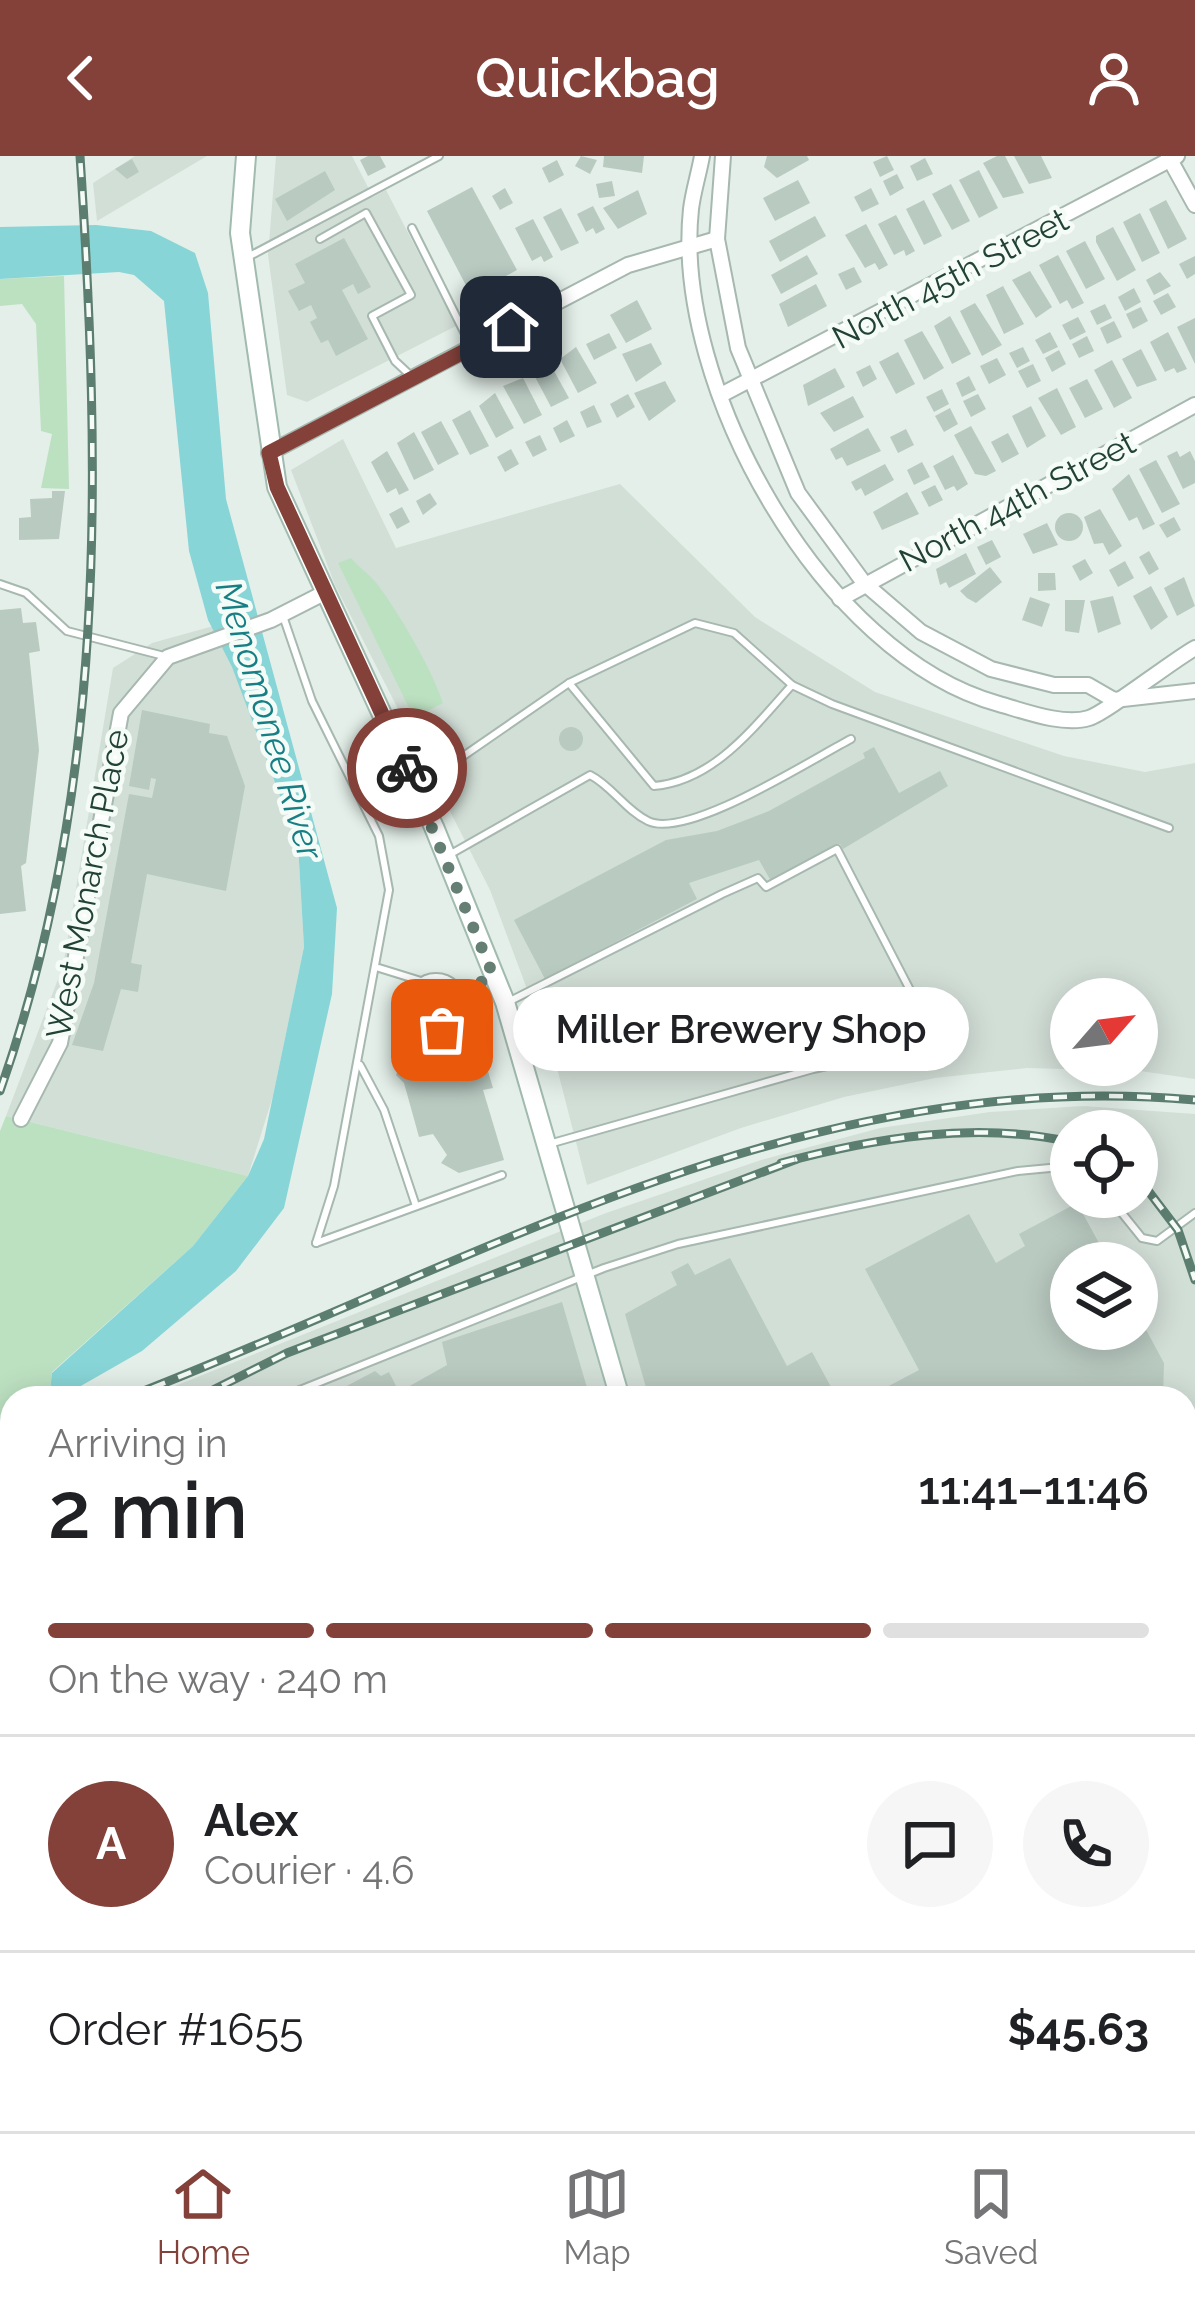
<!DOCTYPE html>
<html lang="en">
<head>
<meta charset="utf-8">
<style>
	:root { --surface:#fff; --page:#f6f6f6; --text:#202124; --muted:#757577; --line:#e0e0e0; --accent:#83413a }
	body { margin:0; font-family:Raleway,sans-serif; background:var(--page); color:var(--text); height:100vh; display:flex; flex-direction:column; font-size:45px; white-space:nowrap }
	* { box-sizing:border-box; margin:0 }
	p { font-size:39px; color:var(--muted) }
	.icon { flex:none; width:66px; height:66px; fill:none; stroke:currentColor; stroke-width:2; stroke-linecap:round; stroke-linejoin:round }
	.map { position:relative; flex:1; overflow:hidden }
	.side { position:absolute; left:0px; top:1230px; width:1197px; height:747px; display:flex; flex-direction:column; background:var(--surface); border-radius:36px 36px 0 0; box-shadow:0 6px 30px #0003 }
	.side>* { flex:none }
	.needle { width:78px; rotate:62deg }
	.tools { position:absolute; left:1050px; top:822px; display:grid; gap:24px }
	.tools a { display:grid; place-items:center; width:108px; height:108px; border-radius:50%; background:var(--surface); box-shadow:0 6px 30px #0003; font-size:60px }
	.pin { position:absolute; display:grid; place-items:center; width:102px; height:102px; color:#fff; margin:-51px; border-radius:24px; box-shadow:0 6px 18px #0006 }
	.courier { position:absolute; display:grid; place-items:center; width:120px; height:120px; margin:-60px; border:9px solid #83413a; border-radius:50%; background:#fff; color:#222; box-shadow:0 3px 15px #0007 }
	.bubble { position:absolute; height:84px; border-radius:42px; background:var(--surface); box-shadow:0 6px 30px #0003; font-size:39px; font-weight:600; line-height:84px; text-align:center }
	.summary em { font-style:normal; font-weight:600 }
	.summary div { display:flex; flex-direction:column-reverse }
	.summary { display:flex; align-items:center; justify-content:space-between; height:204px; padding:0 48px }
	h1 { font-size:78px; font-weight:600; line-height:90px }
	.bar { display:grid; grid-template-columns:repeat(4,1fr); gap:18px 12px; align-content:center; height:144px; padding:0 48px }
	.bar i { height:15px; border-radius:9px; background:var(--line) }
	.bar .on { background:var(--accent) }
	.bar p { grid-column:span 4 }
	.line { display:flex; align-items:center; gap:30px; padding:0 48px; border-top:3px solid var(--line) }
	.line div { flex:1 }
	.round { display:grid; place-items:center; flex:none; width:126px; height:126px; border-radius:63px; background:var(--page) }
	header { display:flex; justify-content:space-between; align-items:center; height:156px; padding:0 48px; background:var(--accent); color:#fff; font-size:54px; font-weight:600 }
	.tab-bar { display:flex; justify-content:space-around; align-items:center; height:168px; border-top:3px solid var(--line); background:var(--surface); font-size:33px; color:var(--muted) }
	.tab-bar a { display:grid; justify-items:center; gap:6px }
	.tab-bar .on { color:var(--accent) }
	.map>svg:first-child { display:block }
	.built { fill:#d2dfd7; fill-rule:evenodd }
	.green { fill:#bce1c1 }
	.water { fill:#88d5d7 }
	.building { fill:#b9cac1 }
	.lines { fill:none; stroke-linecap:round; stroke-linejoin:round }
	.lane-casing { stroke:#a6b8af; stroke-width:10 }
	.street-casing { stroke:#a6b8af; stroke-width:18 }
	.secondary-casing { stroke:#a1bbaf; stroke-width:22 }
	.lane { stroke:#fff; stroke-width:6 }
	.street { stroke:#fff; stroke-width:14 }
	.secondary { stroke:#fff; stroke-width:18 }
	.rail-casing { stroke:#5c7e70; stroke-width:9 }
	.rail { stroke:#f5fbf7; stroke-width:4.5; stroke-dasharray:14; stroke-linecap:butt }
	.done { stroke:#667f74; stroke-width:12; stroke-dasharray:0 21.6 }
	.route { stroke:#83413a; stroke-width:15 }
	.labels { text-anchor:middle; stroke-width:9; stroke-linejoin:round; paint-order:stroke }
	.street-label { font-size:33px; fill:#224235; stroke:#f5fbf7 }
	.water-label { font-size:36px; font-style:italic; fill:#167f84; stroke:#f5fbf7 }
</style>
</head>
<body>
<header><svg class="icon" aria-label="back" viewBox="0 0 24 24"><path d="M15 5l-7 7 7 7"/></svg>Quickbag<svg class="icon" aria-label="person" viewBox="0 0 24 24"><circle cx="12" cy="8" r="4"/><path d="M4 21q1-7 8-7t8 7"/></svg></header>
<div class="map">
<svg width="1195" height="1975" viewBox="0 0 1195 1975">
	<rect width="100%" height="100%" fill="#e4efe9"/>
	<g class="built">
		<path d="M135 0H207L97 65 93 27Z"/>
		<path d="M276 0H352L373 41 386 34 456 170 307 246 287 239 268 99Z"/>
		<path d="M343 283 396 392 620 328 755 461 875 536 1064 600 1145 616 1195 607V923L1140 915 1027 912 935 922 844 941 741 972 587 1029 558 916 490 734 335 429 291 314ZM1071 843H1137V909H1071Z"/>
		<path d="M217 469 298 688 304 791 273 940 248 1020 6 960 63 810 113 512 152 487Z"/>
		<path d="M1083 950 1195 958V1975H1106L1092 1965H1185V1242H161L170 1232 606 1057 761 1004 880 972 990 956ZM1071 975H1137V1041H1071ZM1071 1107H1137V1173H1071Z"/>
		<path d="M12 1493V1965H964L946 1975H0V1592Z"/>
	</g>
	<g class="green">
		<path d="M64 120 69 333 41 332 52 278 41 275 36 168 22 148 0 150V123Z"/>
		<path d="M351 402C359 412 371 419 378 429 400 459 432 513 443 547L414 562 338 407Z"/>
		<path d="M6 960 248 1020 193 1090 52 1216 49 1242H12V1260L0 1264V975Z"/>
	</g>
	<g class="water">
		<path d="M96 69 151 75 195 97 208 137 226 343 337 752 332 838 284 1052 236 1115 142 1195 79 1231 76 1242H49L52 1217 193 1090 248 1020 264 983 304 791 298 688 232 511 208 464 189 395 164 145 134 119 119 116 0 123V71Z"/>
		<path d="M12 1297V1398L0 1429V1332Z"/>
	</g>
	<g class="building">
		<path d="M368 0H380L386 11 368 20 360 4Z"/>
		<path d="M581 0 597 4 590 18 575 10Z"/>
		<path d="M604 0H644L642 17 603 11Z"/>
		<path d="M767 0H807L809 4 777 22 764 11Z"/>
		<path d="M887 0 894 14 880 21 873 6Z"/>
		<path d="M997 0H1005L1024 37 1003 42 983 7Z"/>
		<path d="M1014 0H1041L1052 22 1029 28Z"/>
		<path d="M925 2 933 18 917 25 910 10Z"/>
		<path d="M132 3 139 16 127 23 115 13Z"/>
		<path d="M557 4 564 19 549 27 542 12Z"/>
		<path d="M979 14 998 52 979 62 959 24Z"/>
		<path d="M325 15 335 34 287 65 275 43Z"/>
		<path d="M897 18 904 32 890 40 883 25Z"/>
		<path d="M798 24 810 47 775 65 763 42Z"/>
		<path d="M612 25 615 40 599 42 596 28Z"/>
		<path d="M951 28 970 65 952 74 932 38Z"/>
		<path d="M472 31 517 114 471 139 427 55Z"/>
		<path d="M505 32 513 47 500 54 492 40Z"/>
		<path d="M871 32 879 48 862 56 854 41Z"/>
		<path d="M638 34 647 58 618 73 603 52Z"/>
		<path d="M924 44 942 80 924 89 906 53Z"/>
		<path d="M1166 44 1187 83 1168 93 1149 53Z"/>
		<path d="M593 50 605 73 596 78 593 72 586 76 577 58Z"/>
		<path d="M561 52 579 87 561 95 543 61Z"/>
		<path d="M1140 57 1160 97 1142 106 1123 66Z"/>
		<path d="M896 59 915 95 906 100 904 94 894 99 878 68Z"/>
		<path d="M815 60 826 80 780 106 769 85Z"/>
		<path d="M533 63 553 101 544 106 541 100 532 105 515 72Z"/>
		<path d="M866 68 888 109 879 114 875 107 865 112 845 79Z"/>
		<path d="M1113 71 1136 114 1117 125 1096 86V80Z"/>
		<path d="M344 82 371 131 358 138 353 128 342 134 368 183 336 200 328 184 321 187 310 166 317 162 311 149 299 155 288 135 305 127 295 108Z"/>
		<path d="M1085 85 1105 123 1086 133 1066 95Z"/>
		<path d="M807 99 818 118 781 138 771 119Z"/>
		<path d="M1058 99 1084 147 1072 153 1067 144 1060 148 1039 109Z"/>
		<path d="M1195 100V118L1187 123 1179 108Z"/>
		<path d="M854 111 862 126 846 134 838 118Z"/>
		<path d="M1030 115 1052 151 1036 162 1012 124Z"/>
		<path d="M1160 116 1171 130 1154 139 1146 124Z"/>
		<path d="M816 128 827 150 788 171 779 148Z"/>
		<path d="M1003 130 1024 168 1004 178 986 139Z"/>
		<path d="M1134 132 1141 146 1125 155 1118 141Z"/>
		<path d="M1168 137 1176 151 1161 159 1153 145Z"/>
		<path d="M637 144 652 173 626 187 610 159Z"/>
		<path d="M975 147 1002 189 982 200 960 155Z"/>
		<path d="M1105 148 1112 162 1097 169 1090 155Z"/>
		<path d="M1141 151 1148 165 1133 173 1126 158Z"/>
		<path d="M950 160 971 198 952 208 934 170Z"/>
		<path d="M1078 161 1086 176 1070 184 1062 169Z"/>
		<path d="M1195 162V208L1177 171Z"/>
		<path d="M1114 165 1122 181 1107 188 1100 172Z"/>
		<path d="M922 175 944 212 924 224 904 184Z"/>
		<path d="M1050 176 1058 191 1043 198 1035 184Z"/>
		<path d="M1168 176 1187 213 1177 217 1174 212 1165 216 1150 186Z"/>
		<path d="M609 177 617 192 594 204 586 188Z"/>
		<path d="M1087 180 1094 195 1079 202 1072 188Z"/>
		<path d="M651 187 662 208 636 226 622 198Z"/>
		<path d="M576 191 597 227 578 237 560 203Z"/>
		<path d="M1023 191 1030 205 1017 212 1009 197Z"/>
		<path d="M1141 193 1157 224 1137 231 1122 203Z"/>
		<path d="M1059 194 1066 208 1052 216 1045 202Z"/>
		<path d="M898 196 915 228 896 238 879 206Z"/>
		<path d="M997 202 1006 219 989 228 980 210Z"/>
		<path d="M1112 204 1132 242 1114 252 1094 214Z"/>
		<path d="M549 206 569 242 551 251 534 219Z"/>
		<path d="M1033 208 1041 225 1027 232 1018 215Z"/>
		<path d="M870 209 877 223 863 231 856 216Z"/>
		<path d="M835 212 845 231 808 250 803 229Z"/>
		<path d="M969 220 976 234 962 241 956 227Z"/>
		<path d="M523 222 542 259 524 268 503 230Z"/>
		<path d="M1087 223 1103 253 1085 262 1069 232Z"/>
		<path d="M665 225 676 245 649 265 634 237Z"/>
		<path d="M1057 232 1076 271 1061 279 1038 242Z"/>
		<path d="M942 233 949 248 934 256 926 241Z"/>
		<path d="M495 237 514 272 496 282 479 250Z"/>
		<path d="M628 238 635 251 617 262 610 248Z"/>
		<path d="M978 238 986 253 971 261 963 245Z"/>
		<path d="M853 240 864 261 834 276 820 257Z"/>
		<path d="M594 249 602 266 587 272 580 256Z"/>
		<path d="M1031 250 1046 280 1027 292 1012 260Z"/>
		<path d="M950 252 958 268 944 276 935 260Z"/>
		<path d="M470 254 489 290 470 299 452 264Z"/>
		<path d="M567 264 575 280 560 287 553 272Z"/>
		<path d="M441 265 459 298 438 309 421 276Z"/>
		<path d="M971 270 996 315 986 320 975 318 954 279Z"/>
		<path d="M868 272 881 295 847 310 842 301 836 304 830 293Z"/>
		<path d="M906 273 914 289 898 297 890 281Z"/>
		<path d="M414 276 434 314 414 324 397 287Z"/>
		<path d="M1008 277 1019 298 1002 307 991 286Z"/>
		<path d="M540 279 547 294 533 301 525 286Z"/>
		<path d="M511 293 519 308 505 316 497 301Z"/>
		<path d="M387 295 409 334 399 339 396 332 387 337 371 306Z"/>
		<path d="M1177 295 1180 301 1190 295 1195 305V327L1183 333 1167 300Z"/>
		<path d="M953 299 968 328 957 335 954 330 945 334 933 310Z"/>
		<path d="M1156 304 1180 348 1162 357 1139 313Z"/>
		<path d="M922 306 930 321 914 329 907 314Z"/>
		<path d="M885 308 894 324 865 340 861 332 856 335 851 326Z"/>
		<path d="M1129 318 1155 368 1143 374 1137 361 1129 365 1112 333Z"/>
		<path d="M935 329 943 344 929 351 921 336Z"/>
		<path d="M52 335H65L59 383 19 384V362L31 361 30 343 52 342Z"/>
		<path d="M907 336 919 358 882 374 873 356Z"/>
		<path d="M430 337 437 348 423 359 416 345Z"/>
		<path d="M402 351 410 366 397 373 389 358Z"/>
		<path d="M1100 353 1122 390 1109 399 1103 387 1094 388 1084 361Z"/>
		<circle cx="1069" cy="371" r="14"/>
		<path d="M1174 361 1181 374 1167 382 1159 369Z"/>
		<path d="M1047 367 1058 389 1033 398 1023 378Z"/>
		<path d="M992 384 1001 401 986 409 977 391Z"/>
		<path d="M1149 395 1159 413 1149 419 1139 401Z"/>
		<path d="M966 397 976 418 949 432 946 426 940 429 936 413Z"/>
		<path d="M1085 403 1093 417 1080 425 1072 410Z"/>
		<path d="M1125 405 1134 422 1118 431 1109 414Z"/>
		<path d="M990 411 1002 426 976 447 967 442 960 435Z"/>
		<path d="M1038 417H1055L1056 434 1038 435Z"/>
		<path d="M1184 421 1195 450 1177 460 1164 432Z"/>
		<path d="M1151 430 1168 461 1151 474 1133 440Z"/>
		<path d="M1113 440 1121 468 1098 477 1090 445Z"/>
		<path d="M1030 441 1050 448 1042 471 1022 464Z"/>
		<path d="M1065 444H1085L1079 477 1065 475Z"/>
		<path d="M21 452 23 467 36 466 40 495 29 497 39 594 26 707 21 710 26 755 0 758V454Z"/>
		<path d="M142 554 210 568 209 577 227 580 245 630 226 735 147 718 131 807 142 809 138 836 121 833 103 895 72 889 94 827 129 638 152 642 156 623 151 622 149 634 129 630Z"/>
		<circle cx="571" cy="583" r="12"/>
		<path d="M874 591 899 637 940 615 948 630 843 693 840 688 771 725 759 704 689 727 697 743 545 823 514 764 666 684 717 675 769 655 865 602 863 597Z"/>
		<path d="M419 900 437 910 472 905 487 912 493 932 483 934 504 1004 459 1017 441 1007 447 999 433 978 419 981 404 927 396 919 402 905Z"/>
		<path d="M1077 1047 1110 1107H1071V1173H1137V1157L1164 1207 1163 1242H866L919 1214 865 1113 969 1058 996 1107 1025 1090 1019 1078Z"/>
		<path d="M730 1102 787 1210 812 1196 837 1242H649L625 1158 677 1129 671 1116 688 1107 695 1119Z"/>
		<path d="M562 1146 590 1242H324L375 1215 381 1220 389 1216 399 1236 447 1209 442 1186Z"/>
		<path d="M1195 1551V1610L1185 1617V1558Z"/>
		<path d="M428 1965H462L467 1975H434Z"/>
		<path d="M634 1965H786L769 1975H627L637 1969Z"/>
		<path d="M802 1965H854L859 1975H785Z"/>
	</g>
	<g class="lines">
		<defs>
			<g id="lane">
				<path d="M412 72 470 188"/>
				<path d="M320 83 366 57 411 139 372 160 395 205 411 220"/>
				<path d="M246 102 439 0"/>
				<path d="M0 428 26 437 67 475 164 500"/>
				<path d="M283 460 312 545 379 680 389 734 334 1030 316 1087"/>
				<path d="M569 527 654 630C714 625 754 571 792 529"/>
				<path d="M420 630 569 527 695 467 734 477 792 529 832 548 1169 672"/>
				<path d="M449 699 590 619C612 630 625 654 648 665 687 684 812 603 851 583"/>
				<path d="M379 812 421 825"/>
				<circle cx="436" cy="848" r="27"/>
				<path d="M462 839 490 821"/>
				<path d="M510 845 722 738 758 722 766 731 837 693 937 886 813 913 549 988"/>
				<path d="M360 909 384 954 416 1050"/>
				<path d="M1109 1041 1142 1082 1157 1085 1195 1057"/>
				<path d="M316 1087 502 1019"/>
				<path d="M280 1242 604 1112 678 1088 1018 1015 1071 1010"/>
				<path d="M1185 1674 1195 1668"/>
				<path d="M12 1714 4 1782 12 1834"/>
				<path d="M1185 1734 1195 1728"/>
				<path d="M1185 1780 1195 1774"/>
				<path d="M0 1952 12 1945"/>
				<path d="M76 1965 81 1975"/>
				<path d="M214 1965 220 1975"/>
				<path d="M875 1965 882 1975"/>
				<path d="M776 1975 794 1965"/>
			</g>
			<g id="street">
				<path d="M702 0C699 17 693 36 691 53 672 230 823 500 999 548 1024 555 1063 570 1089 562 1106 557 1170 506 1195 492"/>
				<path d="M723 0 717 83 738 192 798 337 864 427 921 476 991 513 1054 529H1088L1114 544 1195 535"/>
				<path d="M1168 0 1195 49"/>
				<path d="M721 239 1177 0"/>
				<path d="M269 297 628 109 717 83"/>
				<path d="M840 443 1195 249"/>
				<path d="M21 963 60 887 121 557 168 501 271 464 324 437"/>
				<path d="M328 1965 333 1975"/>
			</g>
			<g id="secondary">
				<path d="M246 0 240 77 277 331 434 671 505 846 620 1242"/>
				<path d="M1033 1965 1043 1975"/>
			</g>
		</defs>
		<use href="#lane" class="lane-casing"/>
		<use href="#street" class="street-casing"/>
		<use href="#secondary" class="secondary-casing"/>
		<use href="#lane" class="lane"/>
		<use href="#street" class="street"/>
		<use href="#secondary" class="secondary"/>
		<defs>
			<g id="rail">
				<path d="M0 935C107 632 101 316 80 0"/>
				<path d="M781 1007C874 982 975 965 1071 986"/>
				<path d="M1137 1020 1178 1074 1195 1124"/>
				<path d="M126 1242C481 1105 800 910 1195 944"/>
				<path d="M197 1242 287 1197 797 1003"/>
				<path d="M0 1291 12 1286"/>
				<path d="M1185 1390 1195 1338"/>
				<path d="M1185 1431 1195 1399"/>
				<path d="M1185 1485 1195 1470"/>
			</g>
		</defs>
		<use href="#rail" class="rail-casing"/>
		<use href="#rail" class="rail"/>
	</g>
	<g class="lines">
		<path class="done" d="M407 612 493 819 461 838 462 856 442 874"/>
		<path class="route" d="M407 612 277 331 269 297 511 171"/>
	</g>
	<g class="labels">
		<g class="street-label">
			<text transform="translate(950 122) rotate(-28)" y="12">North 45th Street</text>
			<text transform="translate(1017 345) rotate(-28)" y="12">North 44th Street</text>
			<text transform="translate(87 728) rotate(-79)" y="12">West Monarch Place</text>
		</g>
		<g class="water-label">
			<text transform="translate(270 564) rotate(73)" y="13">Menomonee River</text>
		</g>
	</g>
</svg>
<div class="tools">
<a><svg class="needle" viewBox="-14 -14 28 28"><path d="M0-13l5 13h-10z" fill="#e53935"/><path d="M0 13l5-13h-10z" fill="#757577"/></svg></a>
<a><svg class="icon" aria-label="locate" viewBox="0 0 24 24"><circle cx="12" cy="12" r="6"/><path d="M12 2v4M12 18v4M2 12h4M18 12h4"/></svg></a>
<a><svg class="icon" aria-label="layers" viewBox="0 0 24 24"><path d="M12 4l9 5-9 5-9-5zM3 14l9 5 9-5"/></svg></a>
</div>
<div class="pin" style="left:442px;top:874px;background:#ea580c"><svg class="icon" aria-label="bag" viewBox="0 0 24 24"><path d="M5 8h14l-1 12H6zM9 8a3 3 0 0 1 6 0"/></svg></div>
<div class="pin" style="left:511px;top:171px;background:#1f2937"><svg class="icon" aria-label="home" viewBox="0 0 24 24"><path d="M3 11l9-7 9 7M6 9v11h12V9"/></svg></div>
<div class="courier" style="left:407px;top:612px"><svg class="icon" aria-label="bike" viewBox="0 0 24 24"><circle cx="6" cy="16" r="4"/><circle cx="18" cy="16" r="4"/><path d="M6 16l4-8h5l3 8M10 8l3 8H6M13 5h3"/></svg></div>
<div class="bubble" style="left:513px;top:831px;width:456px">Miller Brewery Shop</div>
<section class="side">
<div class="summary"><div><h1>2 min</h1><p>Arriving in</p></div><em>11:41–11:46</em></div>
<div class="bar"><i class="on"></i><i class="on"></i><i class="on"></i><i></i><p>On the way · 240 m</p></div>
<div class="line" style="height:216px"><b class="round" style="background:var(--accent);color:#fff">A</b><div><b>Alex</b><p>Courier · 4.6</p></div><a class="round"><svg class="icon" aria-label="chat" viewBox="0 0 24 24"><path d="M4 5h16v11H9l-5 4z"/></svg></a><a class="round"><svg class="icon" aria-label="phone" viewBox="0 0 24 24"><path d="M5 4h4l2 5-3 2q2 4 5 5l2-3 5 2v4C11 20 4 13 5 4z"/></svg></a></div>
<div class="line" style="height:156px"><div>Order #1655</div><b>$45.63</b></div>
</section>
</div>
<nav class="tab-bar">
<a class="on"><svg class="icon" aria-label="home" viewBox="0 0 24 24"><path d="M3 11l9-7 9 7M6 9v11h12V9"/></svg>Home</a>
<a><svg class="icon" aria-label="map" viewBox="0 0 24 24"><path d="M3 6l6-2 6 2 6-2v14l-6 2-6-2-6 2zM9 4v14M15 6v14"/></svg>Map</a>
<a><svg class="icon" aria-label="saved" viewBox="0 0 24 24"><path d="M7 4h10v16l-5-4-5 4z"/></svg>Saved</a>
</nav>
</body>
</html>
